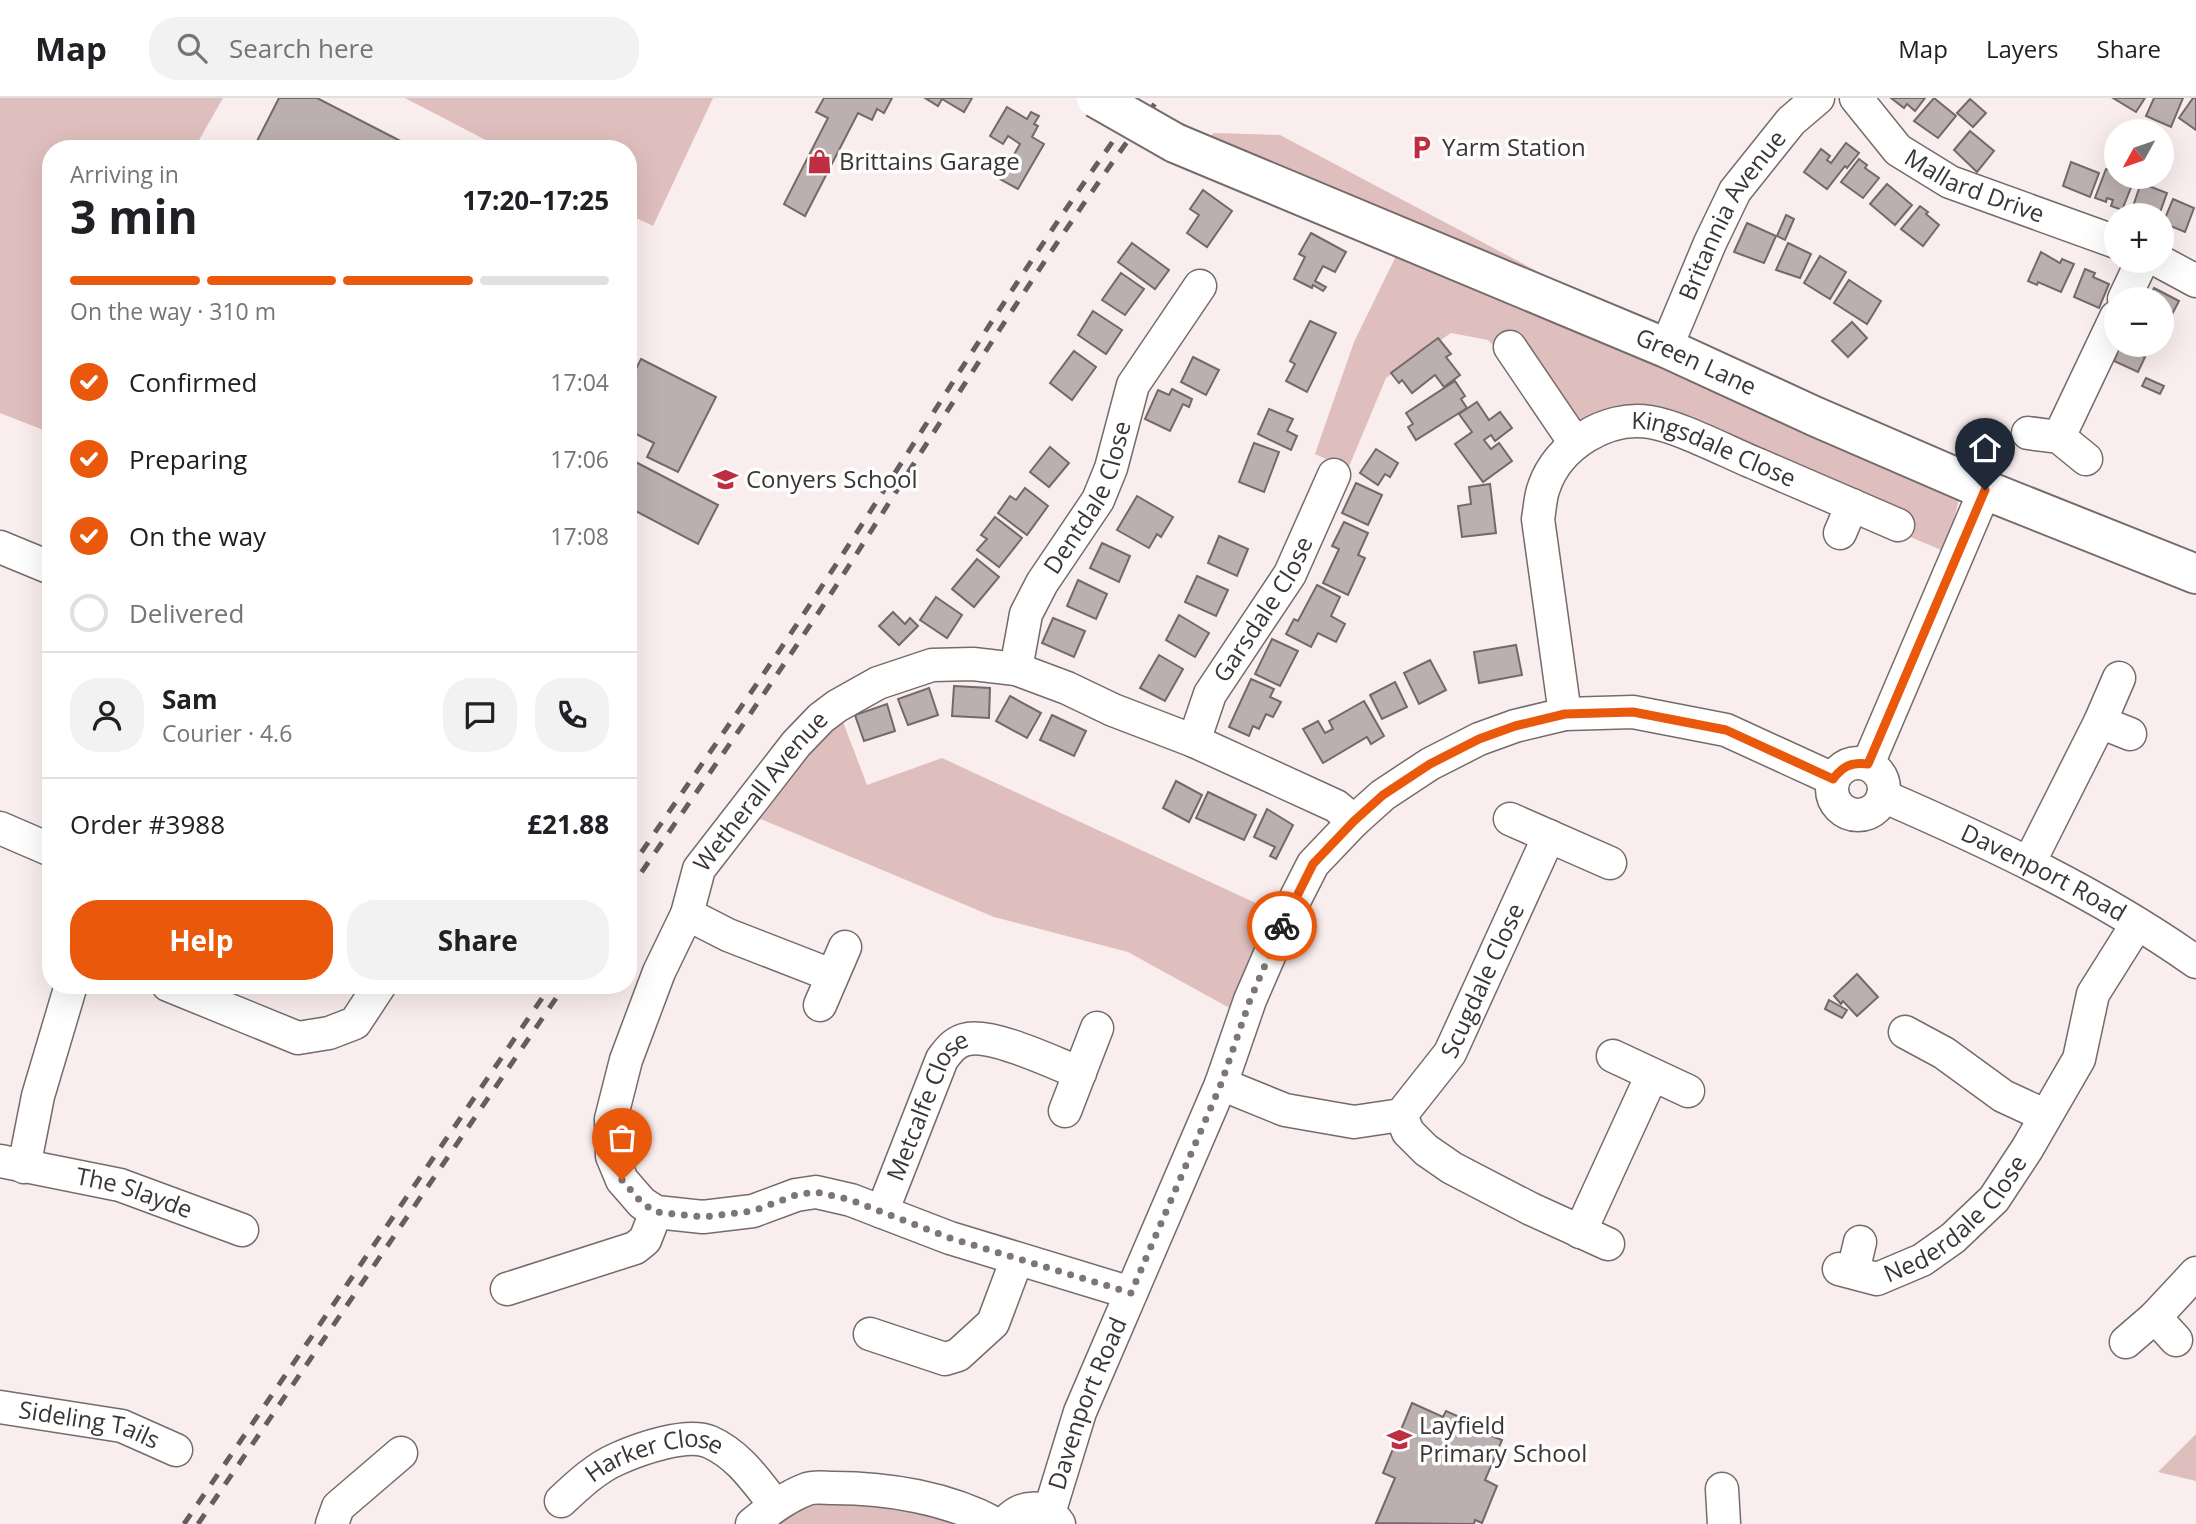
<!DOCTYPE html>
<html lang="en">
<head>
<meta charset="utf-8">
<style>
	:root { --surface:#fff; --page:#f2f2f2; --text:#202124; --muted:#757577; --line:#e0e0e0; --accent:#ea580c }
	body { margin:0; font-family:"Open Sans",sans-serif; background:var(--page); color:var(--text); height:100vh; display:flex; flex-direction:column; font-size:26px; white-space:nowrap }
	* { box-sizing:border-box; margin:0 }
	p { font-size:23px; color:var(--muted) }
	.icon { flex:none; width:38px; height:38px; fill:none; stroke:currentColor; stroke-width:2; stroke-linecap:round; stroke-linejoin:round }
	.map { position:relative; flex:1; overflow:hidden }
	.drawer { position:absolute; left:42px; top:42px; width:595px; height:854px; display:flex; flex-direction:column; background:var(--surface); border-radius:28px; box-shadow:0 7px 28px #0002 }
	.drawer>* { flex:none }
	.needle { width:46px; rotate:230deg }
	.tools { position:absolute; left:2104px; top:21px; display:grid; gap:14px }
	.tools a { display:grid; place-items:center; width:70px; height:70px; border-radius:50%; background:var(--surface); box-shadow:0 7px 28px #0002; font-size:35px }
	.pin { position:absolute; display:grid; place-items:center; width:60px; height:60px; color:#fff; margin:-72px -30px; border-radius:50% 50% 50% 0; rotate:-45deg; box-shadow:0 0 7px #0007 }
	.pin .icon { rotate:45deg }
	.courier { position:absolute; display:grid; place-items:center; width:70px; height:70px; margin:-35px; border:5px solid #ea580c; border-radius:50%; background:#fff; color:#222; box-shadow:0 2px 9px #0007 }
	.head em { font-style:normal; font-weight:700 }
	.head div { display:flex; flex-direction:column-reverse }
	.head { display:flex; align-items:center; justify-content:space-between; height:119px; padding:0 28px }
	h1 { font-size:46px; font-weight:700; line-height:52px }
	.bar { display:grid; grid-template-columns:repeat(4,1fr); gap:10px 7px; align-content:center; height:84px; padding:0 28px }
	.bar i { height:9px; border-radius:5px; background:var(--line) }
	.bar .on { background:var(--accent) }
	.bar p { grid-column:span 4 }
	.line { display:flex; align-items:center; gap:18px; padding:0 28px; border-top:2px solid var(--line) }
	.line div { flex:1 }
	.round { display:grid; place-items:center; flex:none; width:74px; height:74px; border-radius:28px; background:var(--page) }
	ol { padding:0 28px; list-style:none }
	li { display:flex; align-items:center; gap:21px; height:77px }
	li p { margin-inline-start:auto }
	li .icon { padding:7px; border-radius:50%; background:var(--accent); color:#fff; stroke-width:4 }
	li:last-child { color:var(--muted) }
	li i { width:38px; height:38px; border:4px solid var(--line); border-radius:50% }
	.primary-button { display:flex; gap:14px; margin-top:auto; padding:14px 28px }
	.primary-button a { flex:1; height:80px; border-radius:28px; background:var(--accent); color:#fff; font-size:28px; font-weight:700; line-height:80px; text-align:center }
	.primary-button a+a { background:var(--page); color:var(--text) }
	header { display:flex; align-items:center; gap:42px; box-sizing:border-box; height:98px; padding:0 35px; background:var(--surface); border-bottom:2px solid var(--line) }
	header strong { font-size:33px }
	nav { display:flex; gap:38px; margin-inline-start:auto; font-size:24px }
	.search { width:490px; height:63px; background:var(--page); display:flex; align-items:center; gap:18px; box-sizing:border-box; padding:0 24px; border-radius:28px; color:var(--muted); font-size:26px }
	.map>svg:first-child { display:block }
	.green { fill:#dfbfbe }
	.building { fill:#bbafaf; stroke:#746969; stroke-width:2 }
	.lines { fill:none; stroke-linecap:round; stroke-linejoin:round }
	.minor-casing { stroke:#766b6a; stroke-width:35 }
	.major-casing { stroke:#766b6a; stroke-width:42 }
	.minor { stroke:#fff; stroke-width:32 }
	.major { stroke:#fff; stroke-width:38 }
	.rail { stroke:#655e5e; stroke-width:5; stroke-dasharray:12 12; stroke-linecap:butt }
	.major-bridge-casing { stroke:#766b6a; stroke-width:42; stroke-linecap:butt }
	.major-bridge { stroke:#fff; stroke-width:38 }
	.done { stroke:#7e7676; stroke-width:7; stroke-dasharray:0 12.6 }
	.route { stroke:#ea580c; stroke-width:9 }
	.labels { text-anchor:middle; stroke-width:7; stroke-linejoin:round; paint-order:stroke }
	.poi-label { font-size:24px; fill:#3b3636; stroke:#fefefe; text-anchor:start }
	.street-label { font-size:24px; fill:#3b3636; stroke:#fefefe }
</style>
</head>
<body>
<header>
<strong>Map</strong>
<div class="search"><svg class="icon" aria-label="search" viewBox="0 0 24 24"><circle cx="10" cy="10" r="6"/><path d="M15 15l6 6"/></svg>Search here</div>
<nav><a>Map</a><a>Layers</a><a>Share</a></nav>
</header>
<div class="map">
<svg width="2196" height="1426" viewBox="0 0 2196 1426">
	<rect width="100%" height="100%" fill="#faeded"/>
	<g class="green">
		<path d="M0 0H223L194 51H51V335L0 315Z"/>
		<path d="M405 0H713L653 128 628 116V51H503Z"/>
		<path d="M1214 35 1280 37 1960 397 1946 454 1662 335H1576L1488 242 1451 235 1386 280 1348 371 1315 356 1354 244 1396 158 1182 60Z"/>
		<path d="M837 608 867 687 942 660 1286 819 1244 918 1128 854 994 819 744 714Z"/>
		<path d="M2196 1336V1383L2158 1374Z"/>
		<path d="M883 1404 955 1426H769L812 1406Z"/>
	</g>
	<g class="building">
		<path d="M279 0H317L416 51H253Z"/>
		<path d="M824 0H892L884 15 877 11 872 22 858 15 805 118 784 106 828 20 816 14Z"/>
		<path d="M925 0H972L964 14 942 1 938 8Z"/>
		<path d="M1891 0H1925L1915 13 1907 6 1904 10Z"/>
		<path d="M1934 0 1956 18 1938 40 1914 23Z"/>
		<path d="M2113 0H2145L2136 14Z"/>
		<path d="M2154 0H2183L2171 29 2146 18Z"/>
		<path d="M2193 0H2196V32L2179 20Z"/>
		<path d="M1970 1 1986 15 1973 29 1957 15Z"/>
		<path d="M1007 9 1027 21 1031 14 1039 18 1034 26 1038 28 1032 39 1044 46 1018 91 1000 81 1020 46 1008 38 1003 46 990 38Z"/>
		<path d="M1970 33 1994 53 1977 74 1954 52Z"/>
		<path d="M1846 45 1859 55 1847 70 1845 68 1827 91 1804 74 1821 51 1830 58 1827 62 1831 65Z"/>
		<path d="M1859 61 1867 67 1865 70 1879 80 1863 100 1841 84Z"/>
		<path d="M2071 64 2099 75 2090 99 2063 88Z"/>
		<path d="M2106 71 2116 75V79H2125L2134 82 2122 112 2111 108 2113 102 2107 100 2106 104 2095 100Z"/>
		<path d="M2141 85 2167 95 2159 117H2148L2150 113 2143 111 2141 117 2131 114Z"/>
		<path d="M1887 86 1912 107 1895 127 1870 106Z"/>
		<path d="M1203 92 1232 113 1207 149 1187 135 1199 117 1190 111Z"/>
		<path d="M2173 101 2194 110 2185 134 2163 125Z"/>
		<path d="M1920 108 1928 114 1926 116 1939 127 1923 148 1901 131Z"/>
		<path d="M1786 117 1794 121 1785 142 1777 138Z"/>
		<path d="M1747 125 1776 138 1764 165 1734 154Z"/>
		<path d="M1311 135 1346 154 1335 174 1323 168 1315 183 1326 189 1323 193 1313 187 1312 190 1294 181 1305 159 1299 156Z"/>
		<path d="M1132 145 1169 172 1155 191 1118 164Z"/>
		<path d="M1788 145 1811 156 1800 180 1776 172Z"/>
		<path d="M2041 154 2060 165 2062 161 2074 166 2061 194 2038 184 2037 187 2028 183Z"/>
		<path d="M1820 158 1846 174 1830 201 1804 185Z"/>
		<path d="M2085 171 2095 175 2093 179 2109 186 2099 210 2074 199Z"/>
		<path d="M1121 175 1144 191 1125 217 1102 202Z"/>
		<path d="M1849 182 1881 203 1867 226 1834 205Z"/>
		<path d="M2154 190 2179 203 2166 228 2161 226V201H2148Z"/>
		<path d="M1093 213 1122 232 1106 256 1078 237Z"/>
		<path d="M1310 223 1336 235 1307 294 1286 283 1295 266 1290 263Z"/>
		<path d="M1852 224 1867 240 1848 259 1832 243Z"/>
		<path d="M1438 240 1451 256 1446 259 1460 277 1444 289 1435 277 1412 295 1402 282 1399 285 1391 275Z"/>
		<path d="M2119 247H2150L2145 259Z"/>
		<path d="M2119 247 2145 259 2138 274 2114 263 2117 256 2113 255Z"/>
		<path d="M1074 253 1096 269 1072 302 1050 285Z"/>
		<path d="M1193 259 1219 272 1206 297 1181 284Z"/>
		<path d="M641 261 716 299 678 374 647 359 654 345 628 332V286Z"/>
		<path d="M2146 280 2164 288 2160 296 2142 288Z"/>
		<path d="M1455 283 1465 298 1461 301 1467 310 1416 342 1408 329 1413 326 1406 315Z"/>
		<path d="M1172 291 1192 301 1189 309 1183 306 1170 333 1145 321 1158 292 1169 297Z"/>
		<path d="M1477 304 1489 322 1500 314 1512 330 1495 343 1491 337 1484 342 1491 351 1499 345 1512 363 1483 384 1455 346 1472 334 1459 316Z"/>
		<path d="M1269 311 1293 321 1287 333 1297 338 1291 352 1258 336Z"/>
		<path d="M1254 345 1279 354 1264 394 1239 384Z"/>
		<path d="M1050 349 1069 365 1049 389 1030 374Z"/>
		<path d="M1376 351 1398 365 1390 379 1385 376 1378 387 1360 375Z"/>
		<path d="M628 360 718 407 698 446 628 409Z"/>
		<path d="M1356 385 1382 397 1368 427 1342 415Z"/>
		<path d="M1490 386 1496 435 1462 439 1458 408 1471 406 1469 389Z"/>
		<path d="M1025 390 1048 408 1027 437 998 415 1010 398 1016 402Z"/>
		<path d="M1137 398 1173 419 1161 439 1157 436 1149 450 1117 432Z"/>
		<path d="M995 419 1022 440 999 469 977 452 987 441 981 437Z"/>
		<path d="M1344 424 1368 435 1358 457 1365 460 1348 497 1323 485 1339 451 1332 448Z"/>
		<path d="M1219 438 1248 451 1237 478 1208 465Z"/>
		<path d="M1102 445 1130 458 1119 484 1090 470Z"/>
		<path d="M977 461 999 479 974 509 952 491Z"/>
		<path d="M1197 478 1228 492 1216 518 1185 504Z"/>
		<path d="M1078 482 1107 496 1096 521 1067 508Z"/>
		<path d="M1317 487 1340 499 1331 518 1345 526 1336 544 1318 535 1311 549 1286 536 1294 521 1298 523Z"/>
		<path d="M936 499 962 517 947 540 920 522Z"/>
		<path d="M893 514 905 526 910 520 918 528 899 547 879 528Z"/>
		<path d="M1179 517 1209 535 1195 559 1166 542Z"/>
		<path d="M1053 520 1085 533 1074 559 1042 545Z"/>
		<path d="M1272 541 1298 553 1280 588 1255 576Z"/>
		<path d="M1516 547 1522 577 1479 585 1474 554Z"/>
		<path d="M1159 557 1183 571 1165 603 1140 590Z"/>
		<path d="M1430 562 1446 592 1419 606 1404 575Z"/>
		<path d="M1251 581 1274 591 1270 599 1281 604 1273 619 1266 616 1259 631 1253 628 1249 638 1229 629Z"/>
		<path d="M1395 584 1407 609 1382 621 1370 597Z"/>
		<path d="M954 588 990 590 989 620 952 618Z"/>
		<path d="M929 590 938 617 908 627 898 601Z"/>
		<path d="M1010 598 1041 615 1027 640 996 623Z"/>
		<path d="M1364 603 1384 638 1371 646 1367 639 1323 665 1303 631 1318 623 1325 635 1333 631 1329 623Z"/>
		<path d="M887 606 895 633 864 643 855 617Z"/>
		<path d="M1052 617 1086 633 1074 658 1040 642Z"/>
		<path d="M1176 683 1202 697 1189 724 1163 710Z"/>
		<path d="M1208 694 1256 717 1244 742 1196 720Z"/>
		<path d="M1267 711 1293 727 1276 761 1270 758 1275 749 1254 739Z"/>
		<path d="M1857 876 1878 899 1857 918 1843 903 1841 906 1834 898Z"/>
		<path d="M1829 902 1847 912 1842 920 1825 911Z"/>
		<path d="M1412 1305 1443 1319 1446 1313 1471 1324 1469 1329 1502 1342 1485 1382 1497 1388 1482 1425 1475 1422 1474 1426 1376 1425 1395 1380 1383 1375Z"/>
	</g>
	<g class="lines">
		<defs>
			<g id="minor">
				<path id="s1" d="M1856 0 1898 52 1950 84 2116 144"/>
				<path d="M2159 163 2196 183"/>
				<path d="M2124 201 2142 163"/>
				<path d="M1510 249 1575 345"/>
				<path id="s2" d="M1666 250 1710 145 1735 93 1791 23 1818 0"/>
				<path d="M2028 335 2059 339 2086 361"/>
				<path d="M2059 339 2116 219"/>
				<path d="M1840 435 1852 407"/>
				<path d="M0 449 51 470"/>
				<path id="s3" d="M1016 571 1026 516 1042 485 1098 402 1111 370 1133 287 1200 188"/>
				<path id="s4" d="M1565 616 1538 421C1540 411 1540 399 1544 389 1558 348 1606 317 1650 324 1681 329 1729 355 1759 367 1806 387 1852 407 1898 427"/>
				<path d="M2100 624 2130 636"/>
				<path id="s5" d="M1194 643 1210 596 1290 476 1334 377"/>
				<circle cx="1858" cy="691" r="26"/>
				<path d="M1868 666 1985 392"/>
				<path id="s6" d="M1883 698C1991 745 2100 796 2196 864"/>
				<path d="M1510 721 1610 765"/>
				<path d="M0 730 51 752"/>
				<path d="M2029 765 2100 624 2119 580"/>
				<path d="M687 816 728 837 831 877"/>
				<path d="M168 887 298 940 329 935 355 925 380 887"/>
				<path d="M820 907 845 849"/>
				<path d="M1905 934 1944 955 2003 998 2044 1017"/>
				<path d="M1613 958 1688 993"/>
				<path id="s7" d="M1221 986 1285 1012 1354 1024 1401 1017 1450 955 1549 738"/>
				<path d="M1065 1013 1097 930"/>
				<path d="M1401 1017 1408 1034 1426 1052 1452 1070 1531 1111 1608 1146"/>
				<path id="s8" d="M0 1063 120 1087 242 1132"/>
				<path d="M24 1069 38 998 71 887"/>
				<path id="s9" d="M882 1114 942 961C949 952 955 943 968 941 994 936 1054 965 1080 975"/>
				<path d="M1580 1134 1652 977"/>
				<path id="s10" d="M1839 1171 1877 1181 1922 1162 1953 1140 1994 1101 2027 1051 2079 961 2093 896 2137 826"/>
				<path d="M1853 1174 1860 1144"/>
				<path d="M507 1191 635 1150 645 1142 656 1114"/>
				<path id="s11" d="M1131 1195 950 1140 851 1102 816 1094 796 1097 753 1113 703 1119 656 1114 642 1105 622 1082 612 1058 611 1021 626 962 659 874 687 816 699 771 796 646 821 620 837 608 878 585 932 567 973 566 1016 571 1067 590 1113 612 1194 643 1336 708 1354 723"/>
				<path d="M2155 1219 2176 1242"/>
				<path d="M870 1236 945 1261 958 1257 993 1225 1017 1161"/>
				<path d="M2126 1244 2155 1219 2196 1175"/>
				<path id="s12" d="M0 1309 122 1328 176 1352"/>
				<path d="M1722 1391 1724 1426"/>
				<path id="s13" d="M561 1403C577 1388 596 1370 617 1361 639 1351 687 1334 710 1344 739 1357 756 1383 775 1407"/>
				<path id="s14" d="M1049 1415 1080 1314 1221 986 1250 902 1286 819 1313 766 1354 723 1383 697 1430 666 1479 641 1515 628 1565 616 1633 614 1726 632 1833 681"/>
				<path d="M332 1426 338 1409 401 1355"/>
				<path d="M752 1426C769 1412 786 1399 807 1391 815 1388 825 1390 834 1390 888 1390 948 1400 996 1426"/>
				<path d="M1005 1426C1020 1406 1045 1405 1059 1426"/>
			</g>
			<g id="major">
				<path id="s15" d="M1175 45 1666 250 1814 318 1985 392 2196 476"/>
			</g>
		</defs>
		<use href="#minor" class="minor-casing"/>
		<use href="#major" class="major-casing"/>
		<use href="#minor" class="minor"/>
		<use href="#major" class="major"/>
		<g class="rail">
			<path d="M628 774C693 678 761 582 824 485 930 323 1030 156 1144 0"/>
			<path d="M628 794C697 693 767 593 834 491 940 326 1042 158 1159 0"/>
			<path d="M184 1426 551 887"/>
			<path d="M198 1426 565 887"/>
		</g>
		<defs>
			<path id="major-bridge" d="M1096 0 1175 45"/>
		</defs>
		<use href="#major-bridge" class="major-bridge-casing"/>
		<use href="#major-bridge" class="major-bridge"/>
	</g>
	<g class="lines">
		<path class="done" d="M622 1082 642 1105 656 1114 703 1119 753 1113 796 1097 816 1094 851 1102 950 1140 1131 1195 1221 986 1250 902 1282 828"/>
		<path class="route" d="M1282 828 1313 766 1354 723 1383 697 1430 666 1479 641 1515 628 1565 616 1633 614 1726 632 1833 681C1843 668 1851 664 1868 666L1985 392"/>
	</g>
	<defs>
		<symbol id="parking-bare" viewBox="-9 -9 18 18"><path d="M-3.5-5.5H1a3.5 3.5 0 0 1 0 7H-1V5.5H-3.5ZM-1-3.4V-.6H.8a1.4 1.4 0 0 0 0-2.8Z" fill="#bf2e40" stroke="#fefefe" stroke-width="2.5" paint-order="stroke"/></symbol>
		<symbol id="shop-bare" viewBox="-9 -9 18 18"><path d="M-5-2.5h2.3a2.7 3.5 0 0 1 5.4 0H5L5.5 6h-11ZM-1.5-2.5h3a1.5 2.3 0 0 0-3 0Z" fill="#bf2e40" stroke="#fefefe" stroke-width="2.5" paint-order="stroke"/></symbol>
		<symbol id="school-bare" viewBox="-9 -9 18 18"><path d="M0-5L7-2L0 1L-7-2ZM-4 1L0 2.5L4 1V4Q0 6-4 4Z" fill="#bf2e40" stroke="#fefefe" stroke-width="2.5" paint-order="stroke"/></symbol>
	</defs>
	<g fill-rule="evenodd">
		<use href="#parking-bare" x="1404" y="32" width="35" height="35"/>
		<use href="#shop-bare" x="802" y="46" width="35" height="35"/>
		<use href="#school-bare" x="708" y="364" width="35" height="35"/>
		<use href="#school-bare" x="1382" y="1324" width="35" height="35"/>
	</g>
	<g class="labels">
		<g class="poi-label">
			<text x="1442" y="58">Yarm Station</text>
			<text x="839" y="72">Brittains Garage</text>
			<text x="746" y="390">Conyers School</text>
			<text x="1419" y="1336">Layfield<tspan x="1419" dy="28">Primary School</tspan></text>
		</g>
		<g class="street-label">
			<text dy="8" stroke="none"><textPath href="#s1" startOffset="152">Mallard Drive</textPath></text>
			<text dy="8" stroke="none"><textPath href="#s2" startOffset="149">Britannia Avenue</textPath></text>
			<text dy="8" stroke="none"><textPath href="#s15" startOffset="565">Green Lane</textPath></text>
			<text dy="8" stroke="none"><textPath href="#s4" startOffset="432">Kingsdale Close</textPath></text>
			<text dy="8" stroke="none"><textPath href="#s3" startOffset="189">Dentdale Close</textPath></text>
			<text dy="8" stroke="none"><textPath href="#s5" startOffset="150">Garsdale Close</textPath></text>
			<text dy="8" stroke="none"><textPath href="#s11" startOffset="970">Wetherall Avenue</textPath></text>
			<text dy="8" stroke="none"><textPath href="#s6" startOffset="178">Davenport Road</textPath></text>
			<text dy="8" stroke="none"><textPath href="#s7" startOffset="345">Scugdale Close</textPath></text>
			<text dy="8" stroke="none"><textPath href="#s9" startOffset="116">Metcalfe Close</textPath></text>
			<text dy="8" stroke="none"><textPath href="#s8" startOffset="138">The Slayde</textPath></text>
			<text dy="8" stroke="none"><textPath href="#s10" startOffset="140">Nederdale Close</textPath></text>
			<text dy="8" stroke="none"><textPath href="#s14" startOffset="116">Davenport Road</textPath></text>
			<text dy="8" stroke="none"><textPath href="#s12" startOffset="91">Sideling Tails</textPath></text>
			<text dy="8" stroke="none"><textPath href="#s13" startOffset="108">Harker Close</textPath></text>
		</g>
	</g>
</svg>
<div class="tools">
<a><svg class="needle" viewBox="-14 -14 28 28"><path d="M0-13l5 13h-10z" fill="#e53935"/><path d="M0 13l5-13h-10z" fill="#757577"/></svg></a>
<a>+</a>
<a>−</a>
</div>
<div class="pin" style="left:622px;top:1082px;background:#ea580c"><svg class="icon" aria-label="bag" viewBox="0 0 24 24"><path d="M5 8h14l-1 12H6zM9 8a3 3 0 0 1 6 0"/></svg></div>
<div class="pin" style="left:1985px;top:392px;background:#1f2937"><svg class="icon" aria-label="home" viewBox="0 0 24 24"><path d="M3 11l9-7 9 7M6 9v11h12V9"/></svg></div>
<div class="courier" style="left:1282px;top:828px"><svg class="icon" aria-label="bike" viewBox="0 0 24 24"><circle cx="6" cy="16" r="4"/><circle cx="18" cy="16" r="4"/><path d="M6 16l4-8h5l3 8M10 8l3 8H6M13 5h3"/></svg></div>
<section class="drawer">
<div class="head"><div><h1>3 min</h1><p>Arriving in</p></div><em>17:20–17:25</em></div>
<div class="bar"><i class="on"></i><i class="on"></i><i class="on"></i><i></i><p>On the way · 310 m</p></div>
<ol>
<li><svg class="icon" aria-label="check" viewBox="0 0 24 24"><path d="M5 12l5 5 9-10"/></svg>Confirmed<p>17:04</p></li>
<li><svg class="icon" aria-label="check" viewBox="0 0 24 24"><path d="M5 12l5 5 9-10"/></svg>Preparing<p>17:06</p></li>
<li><svg class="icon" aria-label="check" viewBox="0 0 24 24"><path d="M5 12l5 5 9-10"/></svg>On the way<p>17:08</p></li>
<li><i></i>Delivered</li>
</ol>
<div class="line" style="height:126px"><a class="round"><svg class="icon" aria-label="person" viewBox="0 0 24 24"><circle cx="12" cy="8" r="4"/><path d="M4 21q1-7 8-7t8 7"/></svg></a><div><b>Sam</b><p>Courier · 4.6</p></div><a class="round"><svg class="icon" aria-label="chat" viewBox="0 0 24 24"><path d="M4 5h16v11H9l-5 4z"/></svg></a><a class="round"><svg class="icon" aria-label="phone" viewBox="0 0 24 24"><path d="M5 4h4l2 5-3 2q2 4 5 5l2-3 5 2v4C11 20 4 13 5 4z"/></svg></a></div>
<div class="line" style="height:91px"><div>Order #3988</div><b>£21.88</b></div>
<div class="primary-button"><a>Help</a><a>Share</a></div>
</section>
</div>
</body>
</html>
